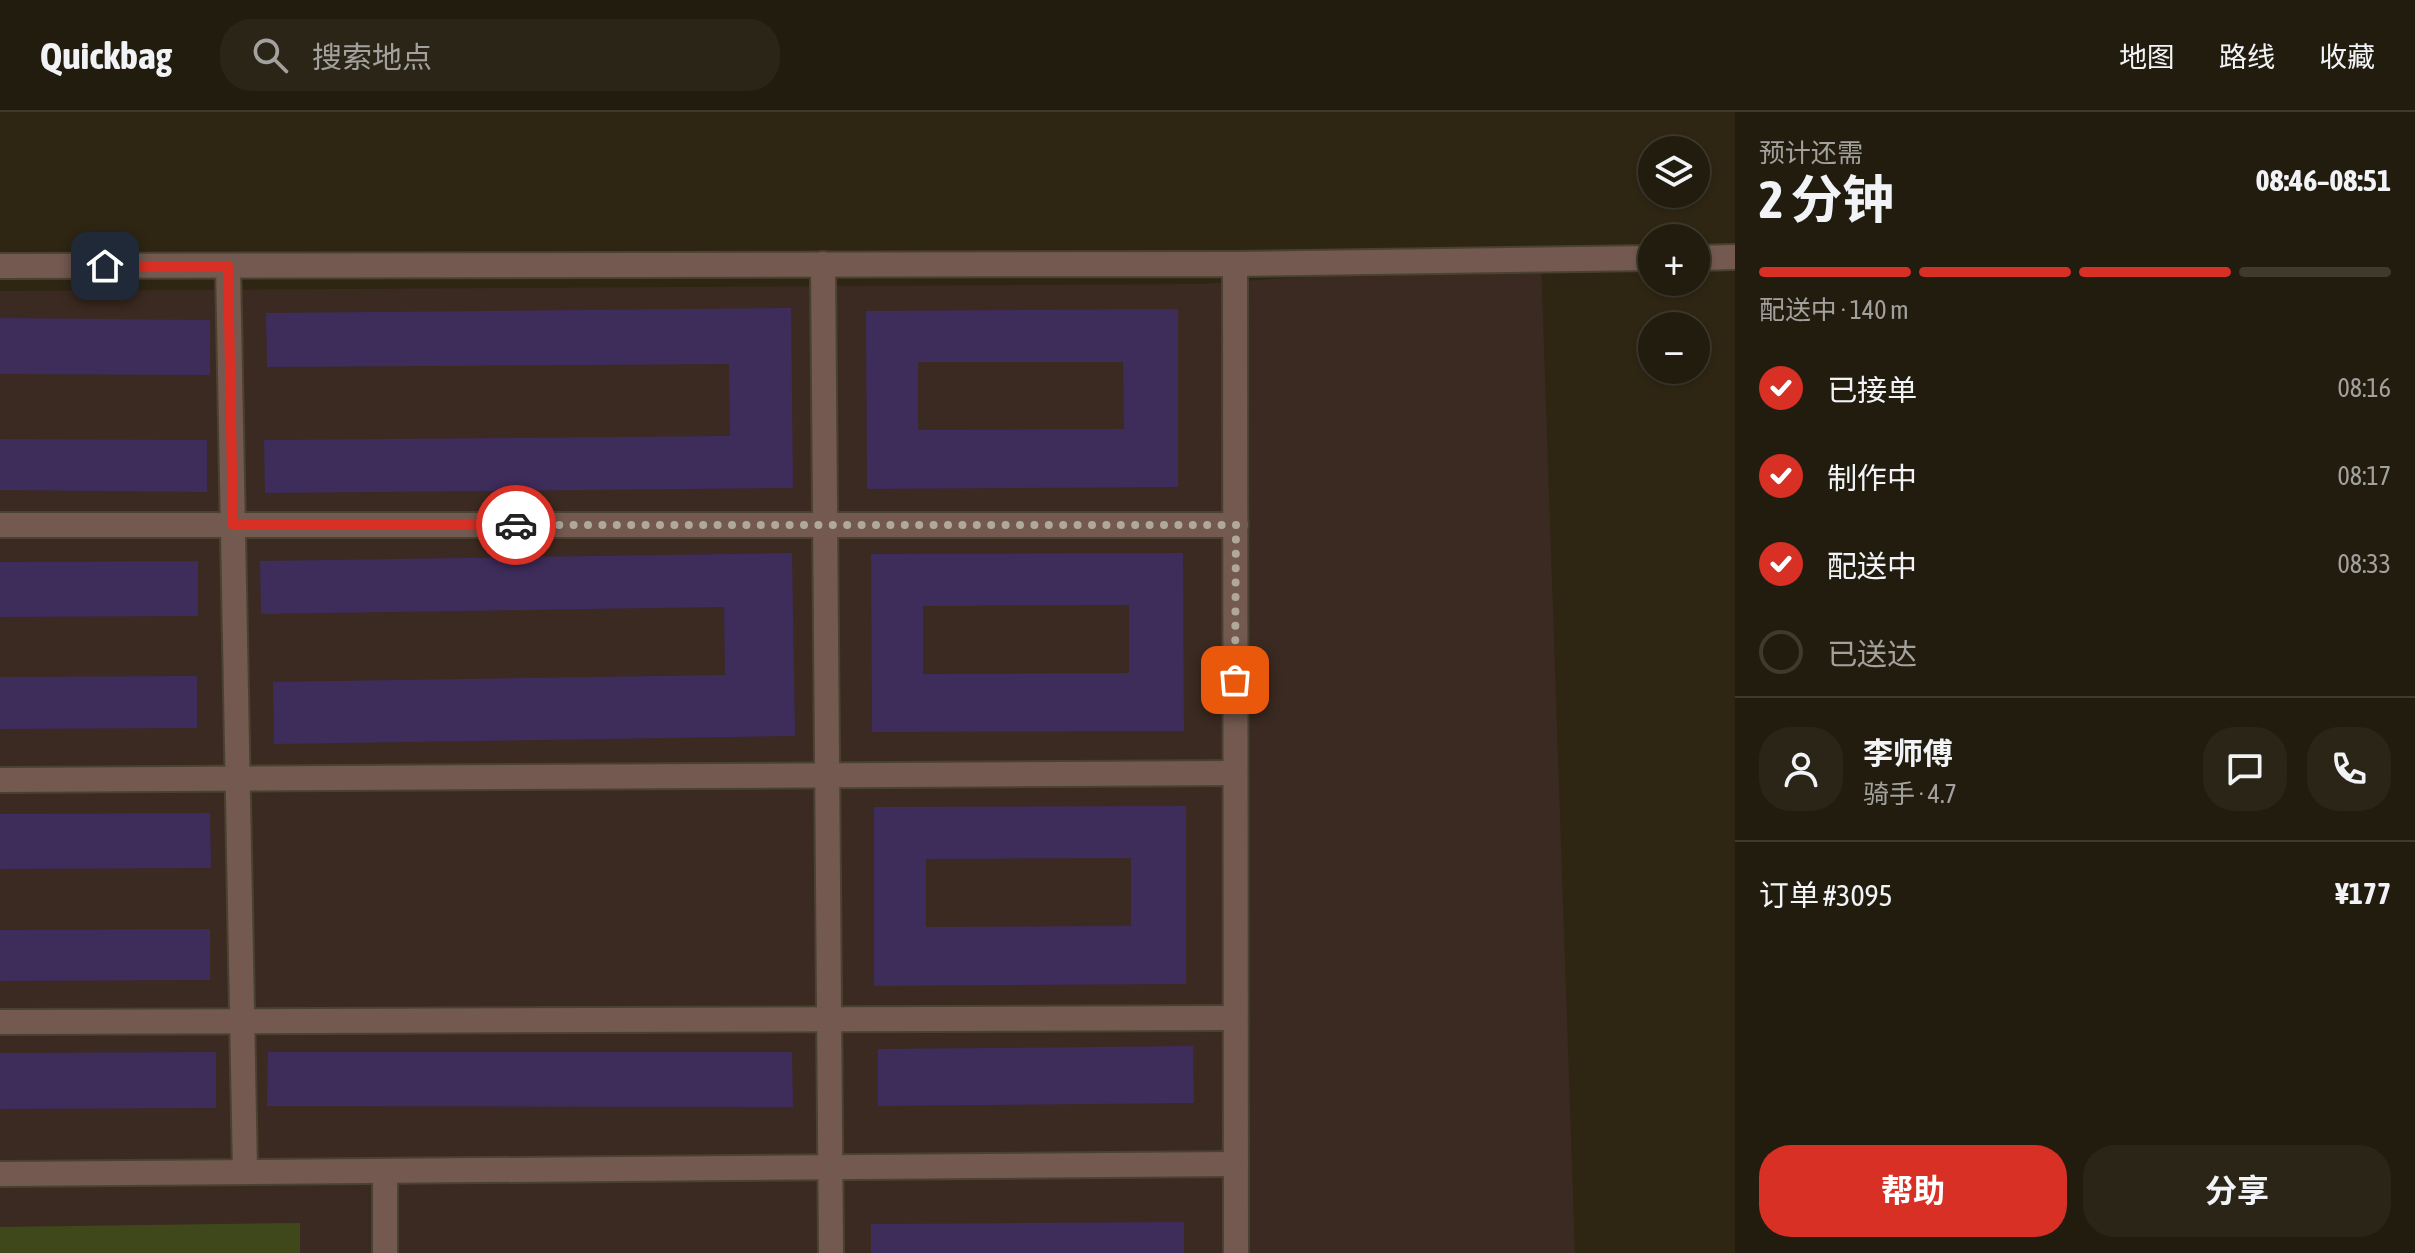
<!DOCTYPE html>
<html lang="zh">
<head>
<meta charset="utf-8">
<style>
	:root { --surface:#221c0e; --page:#2a2517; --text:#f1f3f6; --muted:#a2a19e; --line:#3f3a2e; --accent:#d93025 }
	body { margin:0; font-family:"Asap Condensed","Noto Sans SC",sans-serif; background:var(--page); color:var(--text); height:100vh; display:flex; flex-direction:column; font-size:30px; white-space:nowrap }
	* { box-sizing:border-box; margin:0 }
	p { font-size:26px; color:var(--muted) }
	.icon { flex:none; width:44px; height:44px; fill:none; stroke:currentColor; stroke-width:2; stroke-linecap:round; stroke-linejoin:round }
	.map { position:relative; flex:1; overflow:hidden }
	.side { display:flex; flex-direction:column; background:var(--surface); width:680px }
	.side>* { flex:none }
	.fabs { position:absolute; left:1638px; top:24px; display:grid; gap:16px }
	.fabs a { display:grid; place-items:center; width:72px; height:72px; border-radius:50%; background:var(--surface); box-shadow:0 2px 6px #0004,0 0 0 2px var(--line); font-size:40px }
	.pin { position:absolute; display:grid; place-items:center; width:68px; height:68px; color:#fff; margin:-34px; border-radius:16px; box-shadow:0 4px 12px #0006 }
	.courier { position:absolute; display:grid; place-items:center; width:80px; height:80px; margin:-40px; border:6px solid #d93025; border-radius:50%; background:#fff; color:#222; box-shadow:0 2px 10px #0007 }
	.summary em { font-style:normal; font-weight:700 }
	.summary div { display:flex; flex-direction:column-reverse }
	.summary { display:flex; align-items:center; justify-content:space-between; height:136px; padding:0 24px }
	h1 { font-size:52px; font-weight:700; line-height:60px }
	.bar { display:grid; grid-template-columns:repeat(4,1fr); gap:12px 8px; align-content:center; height:96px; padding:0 24px }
	.bar i { height:10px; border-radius:6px; background:var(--line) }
	.bar .on { background:var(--accent) }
	.bar p { grid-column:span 4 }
	.line { display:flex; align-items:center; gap:20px; padding:0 24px; border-top:2px solid var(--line) }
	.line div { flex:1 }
	.round { display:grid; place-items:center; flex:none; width:84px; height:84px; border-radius:32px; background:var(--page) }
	ol { padding:0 24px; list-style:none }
	li { display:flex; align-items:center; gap:24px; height:88px }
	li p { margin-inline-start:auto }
	li .icon { padding:8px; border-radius:50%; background:var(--accent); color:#fff; stroke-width:4 }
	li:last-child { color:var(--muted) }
	li i { width:44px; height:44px; border:4px solid var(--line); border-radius:50% }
	.cta { display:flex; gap:16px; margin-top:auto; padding:16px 24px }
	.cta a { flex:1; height:92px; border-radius:32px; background:var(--accent); color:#fff; font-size:32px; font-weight:700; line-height:92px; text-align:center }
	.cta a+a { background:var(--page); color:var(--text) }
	header { display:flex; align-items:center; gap:48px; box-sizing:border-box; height:112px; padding:0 40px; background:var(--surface); border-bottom:2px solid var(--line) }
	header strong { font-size:38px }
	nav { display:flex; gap:44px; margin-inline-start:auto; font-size:28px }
	.search { width:560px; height:72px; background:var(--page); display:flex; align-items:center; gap:20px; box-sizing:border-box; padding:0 28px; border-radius:32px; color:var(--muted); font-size:30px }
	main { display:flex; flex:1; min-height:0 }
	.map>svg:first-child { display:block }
	.commercial { fill:#3b2a21 }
	.park { fill:#3f481b }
	.building { fill:#3e2c5b; fill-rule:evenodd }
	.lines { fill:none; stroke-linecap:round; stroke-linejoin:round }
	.minor-casing { stroke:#4a4230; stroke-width:28 }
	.minor { stroke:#735950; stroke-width:24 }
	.done { stroke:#b0a99b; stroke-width:8; stroke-dasharray:0 14.4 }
	.route { stroke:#d93025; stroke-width:10 }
</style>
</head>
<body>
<header>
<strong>Quickbag</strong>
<div class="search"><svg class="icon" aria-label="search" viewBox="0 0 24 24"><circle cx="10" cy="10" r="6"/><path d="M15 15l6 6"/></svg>搜索地点</div>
<nav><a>地图</a><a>路线</a><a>收藏</a></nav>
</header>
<main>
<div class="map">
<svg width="1735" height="1141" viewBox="0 0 1735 1141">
	<rect width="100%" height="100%" fill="#2e2613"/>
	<path class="commercial" d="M1541 148 1575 1141H0V179L1201 172Z"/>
	<path class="park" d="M300 1111V1141H0V1115Z"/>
	<g class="building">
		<path d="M791 196 793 376 265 381 264 328 730 324 729 252 267 255 266 201Z"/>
		<path d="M1178 197V375L867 377 866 199ZM918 250H1123L1124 317 918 318Z"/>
		<path d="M0 206 210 208V263L0 262Z"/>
		<path d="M0 327 207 328V380L0 378Z"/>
		<path d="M792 441 795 624 274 632 273 570 725 563 724 495 261 502 260 449Z"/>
		<path d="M1183 441 1184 619 872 620 871 442ZM1129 493V561L923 562V494Z"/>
		<path d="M198 449V504L0 505V450Z"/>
		<path d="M197 564V616L0 617V565Z"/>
		<path d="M1186 694V872L874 874V695ZM1131 746V814L926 815V747Z"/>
		<path d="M210 701 211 756 0 757V702Z"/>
		<path d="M210 817V868L0 869V818Z"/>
		<path d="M1193 934 1194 991 878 994V937Z"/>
		<path d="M216 940V996L0 997V941Z"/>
		<path d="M268 940H792L793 995 267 994Z"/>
		<path d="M1184 1110V1141H871V1112Z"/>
	</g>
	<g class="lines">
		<defs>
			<g id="minor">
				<path d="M1696 146 1735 145"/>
				<path d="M823 152 831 1141"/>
				<path d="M1235 152 1652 146"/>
				<path d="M0 154 1235 152 1236 1141"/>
				<path d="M228 154 245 1060"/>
				<path d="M0 413H1236"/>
				<path d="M0 668 1235 661"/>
				<path d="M0 910 1235 906"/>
				<path d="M385 1059V1141"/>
				<path d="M0 1062 1236 1052"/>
			</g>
		</defs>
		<use href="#minor" class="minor-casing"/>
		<use href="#minor" class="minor"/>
	</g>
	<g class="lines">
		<path class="done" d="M516 413H1236L1235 568"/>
		<path class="route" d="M105 154H228L233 413H516"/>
	</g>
</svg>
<div class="fabs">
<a><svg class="icon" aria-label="layers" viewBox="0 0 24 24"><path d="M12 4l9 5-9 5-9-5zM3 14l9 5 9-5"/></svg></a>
<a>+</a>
<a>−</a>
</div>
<div class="pin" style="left:1235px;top:568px;background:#ea580c"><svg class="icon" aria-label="bag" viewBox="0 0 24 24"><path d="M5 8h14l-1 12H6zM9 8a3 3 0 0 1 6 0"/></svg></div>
<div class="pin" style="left:105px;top:154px;background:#1f2937"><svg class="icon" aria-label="home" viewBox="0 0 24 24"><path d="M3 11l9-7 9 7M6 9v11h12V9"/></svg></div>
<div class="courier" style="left:516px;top:413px"><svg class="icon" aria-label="car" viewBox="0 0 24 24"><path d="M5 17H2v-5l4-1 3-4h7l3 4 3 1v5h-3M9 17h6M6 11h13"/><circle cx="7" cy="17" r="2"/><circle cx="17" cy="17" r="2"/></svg></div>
</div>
<section class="side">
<div class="summary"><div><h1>2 分钟</h1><p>预计还需</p></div><em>08:46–08:51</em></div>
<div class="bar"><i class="on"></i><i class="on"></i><i class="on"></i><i></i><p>配送中 · 140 m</p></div>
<ol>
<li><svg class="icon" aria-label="check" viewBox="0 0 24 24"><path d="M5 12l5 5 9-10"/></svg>已接单<p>08:16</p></li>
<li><svg class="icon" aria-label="check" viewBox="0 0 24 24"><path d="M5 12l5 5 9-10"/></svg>制作中<p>08:17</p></li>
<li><svg class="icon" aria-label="check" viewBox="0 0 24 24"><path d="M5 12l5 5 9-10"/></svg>配送中<p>08:33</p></li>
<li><i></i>已送达</li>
</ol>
<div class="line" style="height:144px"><a class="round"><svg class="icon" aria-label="person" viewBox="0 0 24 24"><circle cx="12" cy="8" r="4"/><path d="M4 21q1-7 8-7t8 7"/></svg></a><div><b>李师傅</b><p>骑手 · 4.7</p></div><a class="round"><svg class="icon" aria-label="chat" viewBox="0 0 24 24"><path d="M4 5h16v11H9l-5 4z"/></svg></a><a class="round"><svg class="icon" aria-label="phone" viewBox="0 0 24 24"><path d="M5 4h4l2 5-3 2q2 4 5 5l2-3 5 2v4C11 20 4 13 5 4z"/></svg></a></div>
<div class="line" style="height:104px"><div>订单 #3095</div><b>¥177</b></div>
<div class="cta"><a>帮助</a><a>分享</a></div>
</section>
</main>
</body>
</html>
